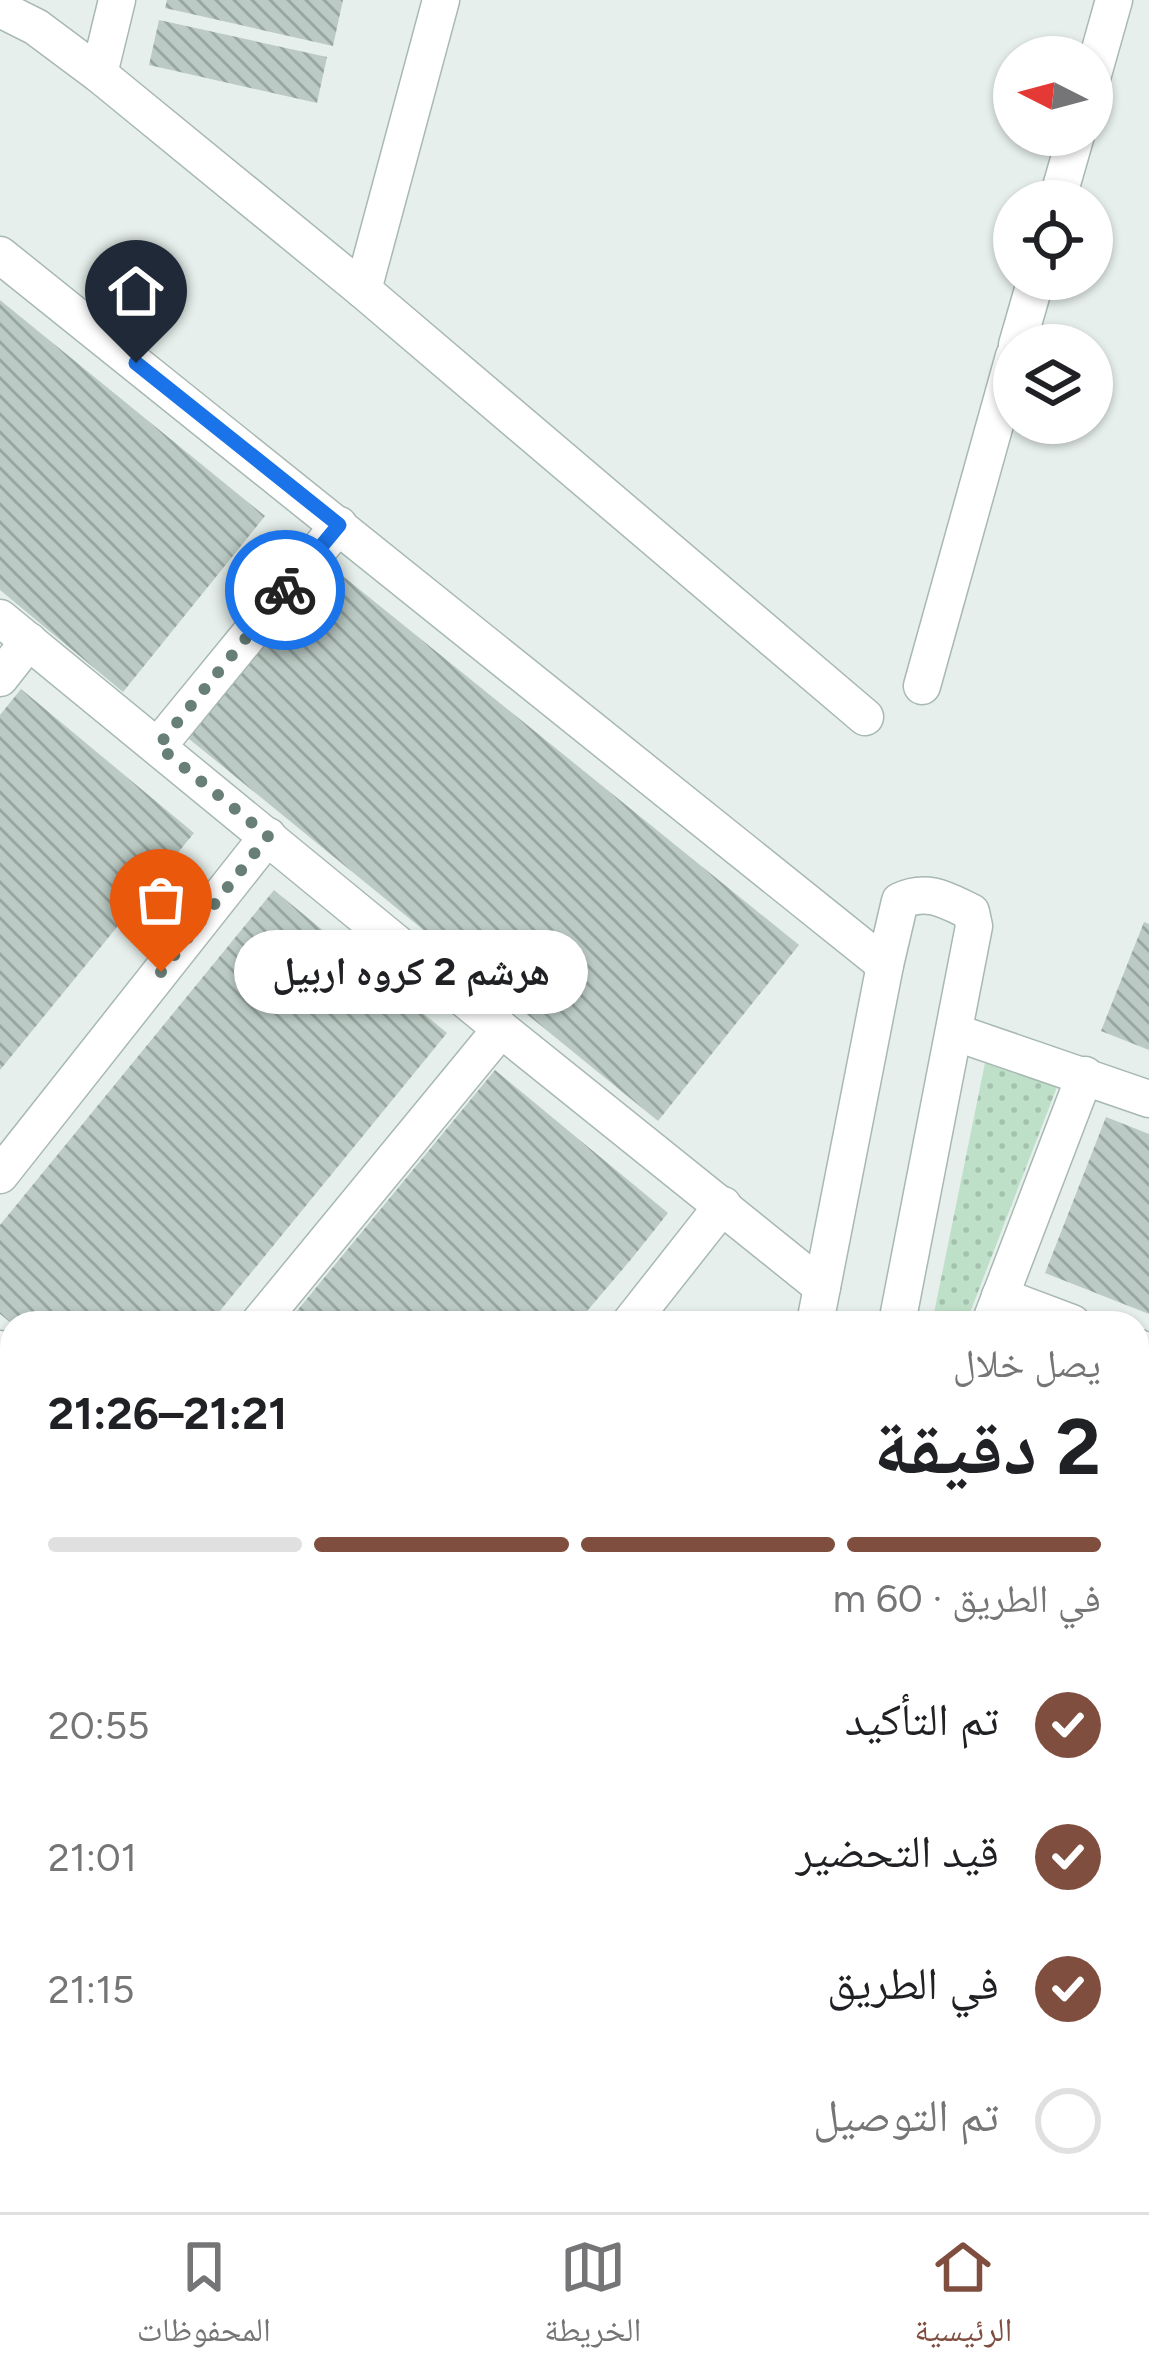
<!DOCTYPE html>
<html lang="ar">
<head>
<meta charset="utf-8">
<style>
	:root { --surface:#fff; --page:#f6f6f6; --text:#202124; --muted:#757577; --line:#e0e0e0; --accent:#7f4e3f }
	body { margin:0; font-family:Figtree,"Noto Naskh Arabic",sans-serif; background:var(--page); color:var(--text); direction:rtl; height:100vh; display:flex; flex-direction:column; font-size:45px; white-space:nowrap }
	* { box-sizing:border-box; margin:0 }
	p { font-size:39px; color:var(--muted) }
	.icon { flex:none; width:66px; height:66px; fill:none; stroke:currentColor; stroke-width:2; stroke-linecap:round; stroke-linejoin:round }
	.map { position:relative; flex:1; overflow:hidden; direction:ltr }
	.side { position:absolute; left:0px; top:1311px; width:1149px; height:903px; display:flex; flex-direction:column; background:var(--surface); border-radius:36px 36px 0 0; box-shadow:0 3px 9px #0004; direction:rtl }
	.side>* { flex:none }
	.needle { width:78px; rotate:276deg }
	.controls { position:absolute; left:993px; top:36px; display:grid; gap:24px }
	.controls a { display:grid; place-items:center; width:120px; height:120px; border-radius:50%; background:var(--surface); box-shadow:0 3px 9px #0004; font-size:60px }
	.pin { position:absolute; display:grid; place-items:center; width:102px; height:102px; color:#fff; margin:-123px -51px; border-radius:50% 50% 50% 0; rotate:-45deg; box-shadow:0 0 12px #0007 }
	.pin .icon { rotate:45deg }
	.courier { position:absolute; display:grid; place-items:center; width:120px; height:120px; margin:-60px; border:9px solid #1a73e8; border-radius:50%; background:#fff; color:#222; box-shadow:0 3px 15px #0007 }
	.bubble { position:absolute; height:84px; border-radius:42px; background:var(--surface); box-shadow:0 3px 9px #0004; font-size:39px; font-weight:700; line-height:84px; text-align:center; direction:rtl }
	.head em { font-style:normal; font-weight:700 }
	.head div { display:flex; flex-direction:column-reverse }
	.head { display:flex; align-items:center; justify-content:space-between; height:204px; padding:0 48px }
	h1 { font-size:78px; font-weight:700; line-height:90px }
	.bar { display:grid; grid-template-columns:repeat(4,1fr); gap:18px 12px; align-content:center; height:144px; padding:0 48px }
	.bar i { height:15px; border-radius:9px; background:var(--line) }
	.bar .active { background:var(--accent) }
	.bar p { grid-column:span 4 }
	ol { padding:0 48px; list-style:none }
	li { display:flex; align-items:center; gap:36px; height:132px }
	li p { margin-inline-start:auto }
	li .icon { padding:12px; border-radius:50%; background:var(--accent); color:#fff; stroke-width:4 }
	li:last-child { color:var(--muted) }
	li i { width:66px; height:66px; border:6px solid var(--line); border-radius:50% }
	.tab-bar { display:flex; justify-content:space-around; align-items:center; height:168px; border-top:3px solid var(--line); background:var(--surface); font-size:33px; color:var(--muted) }
	.tab-bar a { display:grid; justify-items:center; gap:6px }
	.tab-bar .active { color:var(--accent) }
	.map>svg:first-child { display:block }
	.park { fill:url(#park-dots) }
	.building { fill:url(#building-back-hatch) }
	.lines { fill:none; stroke-linecap:round; stroke-linejoin:round }
	.minor-casing { stroke:#a8b8b2; stroke-width:39 }
	.minor { stroke:#fff; stroke-width:36 }
	.done { stroke:#687f78; stroke-width:12; stroke-dasharray:0 21.6 }
	.route { stroke:#1a73e8; stroke-width:15 }
</style>
</head>
<body>
<div class="map">
<svg width="1149" height="2212" viewBox="0 0 1149 2212">
	<defs>
		<pattern id="park-dots" width="8" height="8" patternUnits="userSpaceOnUse" patternTransform="scale(3)"><rect width="8" height="8" fill="#bfe0c8"/><path d="M2 2h.1M6 6h.1" fill="none" stroke="#a4c1ad" stroke-width="1.8" stroke-linecap="round"/></pattern>
		<pattern id="building-back-hatch" width="6" height="6" patternUnits="userSpaceOnUse" patternTransform="scale(3)"><rect width="6" height="6" fill="#bbcac4"/><path d="M-1 5l2 2M0 0l6 6M5-1l2 2" fill="none" stroke="#98a6a0"/></pattern>
	</defs>
	<rect width="100%" height="100%" fill="#e6efeb"/>
	<g class="park">
		<path d="M985 1063 1057 1087 966 1323H932Z"/>
		<path d="M0 1754 12 1764V1935L0 1925Z"/>
	</g>
	<g class="building">
		<path d="M167 0H343L333 46 165 8Z"/>
		<path d="M159 20 327 57 317 103 149 65Z"/>
		<path d="M0 300 265 516 123 692 0 590Z"/>
		<path d="M328 564 799 945 658 1121 188 738Z"/>
		<path d="M21 689 194 833 0 1070V715Z"/>
		<path d="M274 890 447 1033 210 1323H11L0 1314V1225Z"/>
		<path d="M1144 922 1149 924V1050L1101 1031Z"/>
		<path d="M495 1070 668 1213 633 1257 577 1323H287Z"/>
		<path d="M1106 1117 1149 1134V1314L1045 1273Z"/>
		<path d="M0 1388 12 1398V1693L0 1683Z"/>
		<path d="M1137 1394 1149 1399V1611L1137 1641Z"/>
		<path d="M1137 2009 1149 2014V2143L1137 2173Z"/>
		<path d="M12 2130V2202H222L214 2212H0V2146Z"/>
		<path d="M366 2202H547L559 2212H378Z"/>
		<path d="M885 2202H1126L1122 2212H881Z"/>
	</g>
	<g class="lines">
		<defs>
			<g id="minor">
				<path d="M0 9 36 27 99 74 363 290 865 717"/>
				<path d="M99 74 117 0"/>
				<path d="M1092 78 1114 0"/>
				<path d="M1057 201 1076 135"/>
				<path d="M0 255 885 965"/>
				<path d="M363 290 441 0"/>
				<path d="M1017 345 1036 279"/>
				<path d="M0 618 501 1029 822 1287"/>
				<path d="M0 678 29 641"/>
				<path d="M922 686 1014 356"/>
				<path d="M158 746 339 525"/>
				<path d="M954 1032 1149 1099"/>
				<path d="M0 1175 268 836"/>
				<path d="M1000 1296 1072 1323"/>
				<path d="M259 1323 501 1029"/>
				<path d="M630 1323 723 1205"/>
				<path d="M815 1323 885 965 900 901C927 888 946 900 971 912L974 926 897 1323"/>
				<path d="M990 1323 1085 1075"/>
				<path d="M1137 1347 1149 1352"/>
				<path d="M0 1349 12 1359"/>
				<path d="M0 1719 12 1728"/>
				<path d="M1137 1771 1149 1739"/>
				<path d="M1137 1923 1149 1890"/>
				<path d="M0 1955 12 1965"/>
				<path d="M1137 1961 1149 1966"/>
				<path d="M0 2101 12 2086"/>
				<path d="M307 2202 319 2212"/>
				<path d="M606 2202 619 2212"/>
				<path d="M648 2212 650 2202"/>
				<path d="M728 2212 730 2202"/>
				<path d="M842 2212 846 2202"/>
			</g>
		</defs>
		<use href="#minor" class="minor-casing"/>
		<use href="#minor" class="minor"/>
	</g>
	<g class="lines">
		<path class="done" d="M161 972 268 836 158 746 285 590"/>
		<path class="route" d="M136 363 339 525 285 590"/>
	</g>
</svg>
<div class="controls">
<a><svg class="needle" viewBox="-14 -14 28 28"><path d="M0-13l5 13h-10z" fill="#e53935"/><path d="M0 13l5-13h-10z" fill="#757577"/></svg></a>
<a><svg class="icon" aria-label="locate" viewBox="0 0 24 24"><circle cx="12" cy="12" r="6"/><path d="M12 2v4M12 18v4M2 12h4M18 12h4"/></svg></a>
<a><svg class="icon" aria-label="layers" viewBox="0 0 24 24"><path d="M12 4l9 5-9 5-9-5zM3 14l9 5 9-5"/></svg></a>
</div>
<div class="pin" style="left:161px;top:972px;background:#ea580c"><svg class="icon" aria-label="bag" viewBox="0 0 24 24"><path d="M5 8h14l-1 12H6zM9 8a3 3 0 0 1 6 0"/></svg></div>
<div class="pin" style="left:136px;top:363px;background:#1f2937"><svg class="icon" aria-label="home" viewBox="0 0 24 24"><path d="M3 11l9-7 9 7M6 9v11h12V9"/></svg></div>
<div class="courier" style="left:285px;top:590px"><svg class="icon" aria-label="bike" viewBox="0 0 24 24"><circle cx="6" cy="16" r="4"/><circle cx="18" cy="16" r="4"/><path d="M6 16l4-8h5l3 8M10 8l3 8H6M13 5h3"/></svg></div>
<div class="bubble" style="left:234px;top:930px;width:354px">هرشم 2 كروه اربيل</div>
<section class="side">
<div class="head"><div><h1>2 دقيقة</h1><p>يصل خلال</p></div><em>21:21–21:26</em></div>
<div class="bar"><i class="active"></i><i class="active"></i><i class="active"></i><i></i><p>في الطريق · 60 m</p></div>
<ol>
<li><svg class="icon" aria-label="check" viewBox="0 0 24 24"><path d="M5 12l5 5 9-10"/></svg>تم التأكيد<p>20:55</p></li>
<li><svg class="icon" aria-label="check" viewBox="0 0 24 24"><path d="M5 12l5 5 9-10"/></svg>قيد التحضير<p>21:01</p></li>
<li><svg class="icon" aria-label="check" viewBox="0 0 24 24"><path d="M5 12l5 5 9-10"/></svg>في الطريق<p>21:15</p></li>
<li><i></i>تم التوصيل</li>
</ol>
</section>
</div>
<nav class="tab-bar">
<a class="active"><svg class="icon" aria-label="home" viewBox="0 0 24 24"><path d="M3 11l9-7 9 7M6 9v11h12V9"/></svg>الرئيسية</a>
<a><svg class="icon" aria-label="map" viewBox="0 0 24 24"><path d="M3 6l6-2 6 2 6-2v14l-6 2-6-2-6 2zM9 4v14M15 6v14"/></svg>الخريطة</a>
<a><svg class="icon" aria-label="saved" viewBox="0 0 24 24"><path d="M7 4h10v16l-5-4-5 4z"/></svg>المحفوظات</a>
</nav>
</body>
</html>
